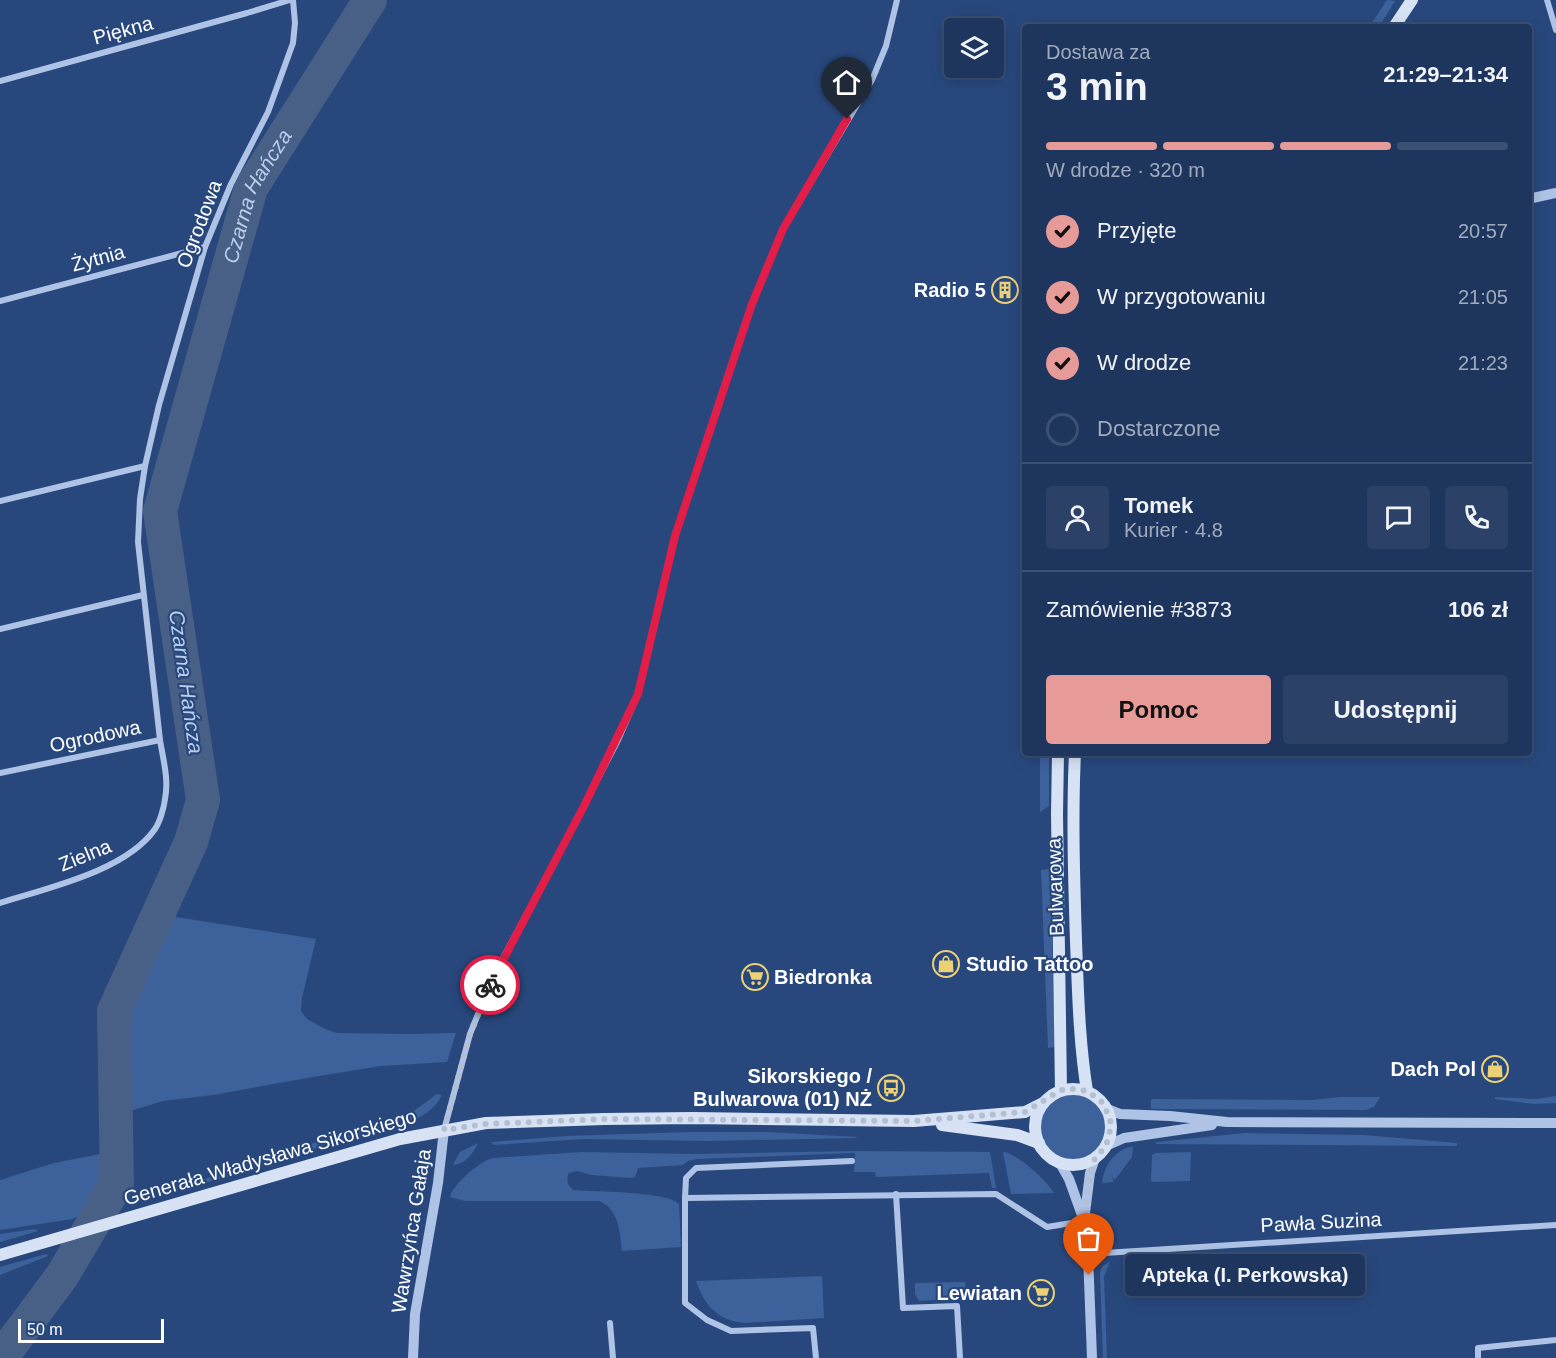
<!DOCTYPE html>
<html lang="pl">
<head>
<meta charset="utf-8">
<style>
	:root { --surface:#1e365e; --page:#2b4167; --text:#f1f3f6; --muted:#a1abbc; --line:#3c5073; --accent:#e69b98 }
	body { margin:0; font-family:Helvetica,sans-serif; background:var(--page); color:var(--text); height:100vh; display:flex; flex-direction:column; font-size:22px; white-space:nowrap }
	* { box-sizing:border-box; margin:0 }
	p { font-size:20px; color:var(--muted) }
	.icon { flex:none; width:33px; height:33px; fill:none; stroke:currentColor; stroke-width:2; stroke-linecap:round; stroke-linejoin:round }
	.map { position:relative; flex:1; overflow:hidden }
	.side { position:absolute; left:1022px; top:24px; width:510px; height:732px; display:flex; flex-direction:column; background:var(--surface); border-radius:6px; box-shadow:0 3px 15px #0003,0 0 0 2px var(--line) }
	.side>* { flex:none }
	.fabs { position:absolute; left:944px; top:18px; display:grid; gap:12px }
	.fabs a { display:grid; place-items:center; width:60px; height:60px; border-radius:6px; background:var(--surface); box-shadow:0 3px 15px #0003,0 0 0 2px var(--line); font-size:30px }
	.scale { position:absolute; left:18px; bottom:15px; width:146px; box-sizing:border-box; padding-left:6px; border:3px solid #fff; border-top:0; font-size:16px; line-height:21px; white-space:nowrap; color:#fff; -webkit-text-stroke:4px #28487d; paint-order:stroke }
	.pin { position:absolute; display:grid; place-items:center; width:51px; height:51px; color:#fff; margin:-62px -26px; border-radius:50% 50% 50% 0; rotate:-45deg; box-shadow:0 0 6px #0007 }
	.pin .icon { rotate:45deg }
	.courier { position:absolute; display:grid; place-items:center; width:60px; height:60px; margin:-30px; border:4px solid #e11d48; border-radius:50%; background:#fff; color:#222; box-shadow:0 2px 8px #0007 }
	.bubble { position:absolute; height:42px; border-radius:6px; background:var(--surface); box-shadow:0 3px 15px #0003,0 0 0 2px var(--line); font-size:20px; font-weight:600; line-height:42px; text-align:center }
	.headline em { font-style:normal; font-weight:600 }
	.headline div { display:flex; flex-direction:column-reverse }
	.headline { display:flex; align-items:center; justify-content:space-between; height:102px; padding:0 24px }
	h1 { font-size:39px; font-weight:600; line-height:45px }
	.bar { display:grid; grid-template-columns:repeat(4,1fr); gap:9px 6px; align-content:center; height:72px; padding:0 24px }
	.bar i { height:8px; border-radius:4px; background:var(--line) }
	.bar .on { background:var(--accent) }
	.bar p { grid-column:span 4 }
	.line { display:flex; align-items:center; gap:15px; padding:0 24px; border-top:2px solid var(--line) }
	.line div { flex:1 }
	.round { display:grid; place-items:center; flex:none; width:63px; height:63px; border-radius:6px; background:var(--page) }
	ol { padding:0 24px; list-style:none }
	li { display:flex; align-items:center; gap:18px; height:66px }
	li p { margin-inline-start:auto }
	li .icon { padding:6px; border-radius:50%; background:var(--accent); color:#111; stroke-width:4 }
	li:last-child { color:var(--muted) }
	li i { width:33px; height:33px; border:3px solid var(--line); border-radius:50% }
	.button { display:flex; gap:12px; margin-top:auto; padding:12px 24px }
	.button a { flex:1; height:69px; border-radius:6px; background:var(--accent); color:#111; font-size:24px; font-weight:600; line-height:69px; text-align:center }
	.button a+a { background:var(--page); color:var(--text) }
	.map>svg:first-child { display:block }
	.green { fill:#3c619b }
	.lines { fill:none; stroke-linecap:round; stroke-linejoin:round }
	.river { stroke:#486086; stroke-width:34 }
	.minor { stroke:#aec3e5; stroke-width:6 }
	.tertiary { stroke:#aec3e5; stroke-width:10 }
	.secondary { stroke:#d7e2f5; stroke-width:12 }
	.done { stroke:#b4bfd2; stroke-width:6; stroke-dasharray:0 10.8 }
	.route { stroke:#e11d48; stroke-width:8 }
	.labels { text-anchor:middle; stroke-width:4.5; stroke-linejoin:round; paint-order:stroke }
	.street-label { font-size:20px; fill:#fff; stroke:#28487d }
	.poi-label { font-size:20px; font-weight:bold; fill:#fff; stroke:#28487d; text-anchor:end }
	.water-label { font-size:21px; font-style:italic; fill:#b9ceec; stroke:#28487d }
</style>
</head>
<body>
<div class="map">
<svg width="1556" height="1358" viewBox="0 0 1556 1358">
	<rect width="100%" height="100%" fill="#28487d"/>
	<g class="green">
		<path d="M1387 0 1395 1 1379 27H1369Z"/>
		<path d="M1040 753H1049V806L1040 812Z"/>
		<path d="M1050 869 1055 1047 1048 1048 1041 870Z"/>
		<path d="M169 916 316 939 302 998 301 1011 307 1019 325 1029 337 1033 410 1034 456 1033 447 1062 381 1066 313 1077 213 1095 163 1101 130 1111 121 1060V1021L128 1002 155 951Z"/>
		<circle cx="1073" cy="1127" r="38"/>
		<path d="M437 1094 441 1095V1097C434 1109 422 1118 408 1121L407 1116Z"/>
		<path d="M1556 1096V1103L1534 1104 1495 1099V1097L1537 1099Z"/>
		<path d="M1340 1097H1380L1374 1107 1366 1110 1151 1109V1100L1153 1099 1312 1100Z"/>
		<path d="M380 1120 384 1121V1126L230 1176 154 1197 175 1187 233 1171Z"/>
		<path d="M690 1132H767L857 1137 856 1138 707 1141 583 1139 494 1145 491 1142 566 1136Z"/>
		<path d="M1244 1133 1364 1135 1457 1143V1146L1155 1144 1157 1142Z"/>
		<path d="M478 1143C473 1154 465 1164 453 1165L460 1152Z"/>
		<path d="M1133 1146 1132 1157 1115 1180 1112 1177 1114 1182 1102 1183C1104 1165 1115 1150 1133 1146Z"/>
		<path d="M857 1151 990 1152 996 1188H992L989 1173 876 1177 875 1172H854L855 1153 697 1159 688 1161 683 1165 638 1168 635 1177 631 1178 591 1175 577 1171 569 1173C566 1180 567 1186 574 1190 595 1192 666 1191 679 1204L681 1247 622 1251C620 1233 619 1209 599 1201H465L450 1197C452 1185 481 1160 493 1158L581 1152 694 1154Z"/>
		<path d="M1003 1152C1017 1153 1047 1181 1054 1193L1011 1194Z"/>
		<path d="M1191 1152 1190 1181 1154 1182 1151 1181 1152 1155 1155 1153Z"/>
		<path d="M106 1153 108 1168 97 1202 92 1208 73 1219 0 1230V1180L54 1163Z"/>
		<path d="M35 1229 38 1231 0 1242V1234Z"/>
		<path d="M46 1254 48 1256 0 1275V1267Z"/>
		<path d="M1110 1261 1104 1277 1107 1358H1103L1100 1273 1102 1267Z"/>
		<path d="M822 1276 824 1318 744 1323C717 1320 705 1306 696 1281Z"/>
		<path d="M965 1282 966 1298 919 1301 915 1294V1283Z"/>
	</g>
	<g class="lines">
		<path class="river" id="s1" d="M1 1358 62 1276 117 1183 114 1011 191 842 203 800 160 511 251 188 370 0"/>
		<g class="minor">
			<path d="M1547 0 1556 30"/>
			<path d="M0 81 247 13 290 0"/>
			<path d="M0 301 205 247"/>
			<path d="M0 501 145 466"/>
			<path d="M0 629 143 595"/>
			<path d="M0 773 160 740 138 542 140 499 145 466 159 405 205 247 231 184 268 112 293 43 295 23 293 0"/>
			<path d="M0 903C47 888 126 871 155 829 160 822 164 807 165 799 169 779 163 759 160 740"/>
			<path d="M444 1130 470 1034 494 975 563 846 618 740 638 694 675 536 752 304 783 229 872 80 886 46 897 0"/>
			<path d="M896 1194 903 1308 957 1306 960 1358"/>
			<path d="M685 1198 686 1178 696 1168 852 1161"/>
			<path d="M1088 1254 1556 1225"/>
			<path d="M610 1323 613 1358"/>
			<path d="M816 1358 813 1328 731 1331 707 1320 685 1303V1198L996 1194 1047 1227 1084 1221"/>
			<path d="M1478 1358V1348L1556 1340"/>
		</g>
		<g class="tertiary">
			<path d="M1528 199 1556 193"/>
			<path d="M1107 1109 1120 1114 1170 1116 1227 1122 1556 1123"/>
			<path d="M1106 1146 1124 1138 1212 1125"/>
			<path d="M1060 1163 1069 1179 1083 1218"/>
			<path d="M413 1358 415 1314 438 1183 444 1130"/>
			<path d="M1092 1358 1088 1254 1084 1221 1090 1173 1095 1158"/>
		</g>
		<g class="secondary">
			<path d="M1394 27 1412 0"/>
			<path d="M1058 753 1057 814 1061 1090"/>
			<path d="M1075 753C1072 816 1074 878 1076 941 1078 991 1079 1041 1087 1091"/>
			<circle cx="1073" cy="1127" r="38"/>
			<path d="M942 1125 1017 1135 1039 1143"/>
			<path d="M0 1255 400 1139 486 1123 604 1119 693 1118 914 1121 1025 1112 1043 1103"/>
		</g>
	</g>
	<g class="lines">
		<path class="done" d="M490 985 470 1034 444 1130 486 1124 604 1119 914 1121 1025 1112 1061 1090 1074 1089 1087 1091 1101 1101 1110 1118 1111 1127 1106 1146 1095 1158 1090 1173 1084 1221 1089 1275"/>
		<path class="route" d="M490 985 585 804 638 694 675 536 752 304 783 229 847 119"/>
	</g>
	<defs>
		<symbol id="building-ring" viewBox="-11 -11 22 22"><circle r="9.5" fill="#28487d" stroke="#ecd075" stroke-width="1.5"/><path d="M-4-6H4V6H1V3H-1V6H-4ZM-2.5-4.3h1.7v1.8h-1.7ZM.8-4.3h1.7v1.8H.8ZM-2.5-1h1.7V.8h-1.7ZM.8-1h1.7V.8H.8Z" fill="#ecd075"/></symbol>
		<symbol id="shop-ring" viewBox="-11 -11 22 22"><circle r="9.5" fill="#28487d" stroke="#ecd075" stroke-width="1.5"/><path d="M-5-2.5h2.3a2.7 3.5 0 0 1 5.4 0H5L5.5 6h-11ZM-1.5-2.5h3a1.5 2.3 0 0 0-3 0Z" fill="#ecd075"/></symbol>
		<symbol id="supermarket-ring" viewBox="-11 -11 22 22"><circle r="9.5" fill="#28487d" stroke="#ecd075" stroke-width="1.5"/><path d="M-6-5.5h2.5l.6 2H6L4.5 2H-2.5L-4.4-4H-6ZM-1.5 3.2a1.3 1.3 0 1 0 .1 0ZM3 3.2a1.3 1.3 0 1 0 .1 0Z" fill="#ecd075"/></symbol>
		<symbol id="bus-ring" viewBox="-11 -11 22 22"><circle r="9.5" fill="#28487d" stroke="#ecd075" stroke-width="1.5"/><path d="M-5-6H5V4H4V6H2V4H-2V6H-4V4H-5ZM-3.5-4V0h7V-4ZM-3.5 1.2v1.5H-2V1.2ZM2 1.2v1.5H3.5V1.2Z" fill="#ecd075"/></symbol>
	</defs>
	<g fill-rule="evenodd">
		<use href="#building-ring" x="990" y="275" width="30" height="30"/>
		<use href="#shop-ring" x="931" y="949" width="30" height="30"/>
		<use href="#supermarket-ring" x="740" y="962" width="30" height="30"/>
		<use href="#shop-ring" x="1480" y="1054" width="30" height="30"/>
		<use href="#bus-ring" x="876" y="1073" width="30" height="30"/>
		<use href="#supermarket-ring" x="1026" y="1278" width="30" height="30"/>
	</g>
	<g class="labels">
		<g class="street-label">
			<text transform="translate(123 30) rotate(-15)" y="7">Piękna</text>
			<text transform="translate(199 224) rotate(-69)" y="7">Ogrodowa</text>
			<text transform="translate(98 258) rotate(-15)" y="7">Żytnia</text>
			<text transform="translate(95 736) rotate(-12)" y="7">Ogrodowa</text>
			<text transform="translate(85 855) rotate(-22)" y="7">Zielna</text>
			<text transform="translate(1055 887) rotate(-92)" y="7">Bulwarowa</text>
			<text transform="translate(270 1157) rotate(-16)" y="7">Generała Władysława Sikorskiego</text>
			<text transform="translate(1321 1222) rotate(-3)" y="7">Pawła Suzina</text>
			<text transform="translate(411 1231) rotate(-81)" y="7">Wawrzyńca Gałaja</text>
		</g>
		<g class="poi-label">
			<text x="986" y="297">Radio 5</text>
			<text x="966" y="971" text-anchor="start">Studio Tattoo</text>
			<text x="774" y="984" text-anchor="start">Biedronka</text>
			<text x="1476" y="1076">Dach Pol</text>
			<text x="872" y="1083">Sikorskiego /<tspan x="872" dy="23">Bulwarowa (01) NŻ</tspan></text>
			<text x="1022" y="1300">Lewiatan</text>
		</g>
		<g class="water-label">
			<text dy="7" stroke="none"><textPath href="#s1" startOffset="1234">Czarna Hańcza</textPath></text>
			<text transform="translate(186 682) rotate(82)" y="7">Czarna Hańcza</text>
		</g>
	</g>
</svg>
<div class="fabs">
<a><svg class="icon" aria-label="layers" viewBox="0 0 24 24"><path d="M12 4l9 5-9 5-9-5zM3 14l9 5 9-5"/></svg></a>
</div>
<div class="scale">50 m</div>
<div class="pin" style="left:1089px;top:1275px;background:#ea580c"><svg class="icon" aria-label="bag" viewBox="0 0 24 24"><path d="M5 8h14l-1 12H6zM9 8a3 3 0 0 1 6 0"/></svg></div>
<div class="pin" style="left:847px;top:119px;background:#1f2937"><svg class="icon" aria-label="home" viewBox="0 0 24 24"><path d="M3 11l9-7 9 7M6 9v11h12V9"/></svg></div>
<div class="courier" style="left:490px;top:985px"><svg class="icon" aria-label="bike" viewBox="0 0 24 24"><circle cx="6" cy="16" r="4"/><circle cx="18" cy="16" r="4"/><path d="M6 16l4-8h5l3 8M10 8l3 8H6M13 5h3"/></svg></div>
<div class="bubble" style="left:1125px;top:1254px;width:240px">Apteka (I. Perkowska)</div>
<section class="side">
<div class="headline"><div><h1>3 min</h1><p>Dostawa za</p></div><em>21:29–21:34</em></div>
<div class="bar"><i class="on"></i><i class="on"></i><i class="on"></i><i></i><p>W drodze · 320 m</p></div>
<ol>
<li><svg class="icon" aria-label="check" viewBox="0 0 24 24"><path d="M5 12l5 5 9-10"/></svg>Przyjęte<p>20:57</p></li>
<li><svg class="icon" aria-label="check" viewBox="0 0 24 24"><path d="M5 12l5 5 9-10"/></svg>W przygotowaniu<p>21:05</p></li>
<li><svg class="icon" aria-label="check" viewBox="0 0 24 24"><path d="M5 12l5 5 9-10"/></svg>W drodze<p>21:23</p></li>
<li><i></i>Dostarczone</li>
</ol>
<div class="line" style="height:108px"><a class="round"><svg class="icon" aria-label="person" viewBox="0 0 24 24"><circle cx="12" cy="8" r="4"/><path d="M4 21q1-7 8-7t8 7"/></svg></a><div><b>Tomek</b><p>Kurier · 4.8</p></div><a class="round"><svg class="icon" aria-label="chat" viewBox="0 0 24 24"><path d="M4 5h16v11H9l-5 4z"/></svg></a><a class="round"><svg class="icon" aria-label="phone" viewBox="0 0 24 24"><path d="M5 4h4l2 5-3 2q2 4 5 5l2-3 5 2v4C11 20 4 13 5 4z"/></svg></a></div>
<div class="line" style="height:78px"><div>Zamówienie #3873</div><b>106 zł</b></div>
<div class="button"><a>Pomoc</a><a>Udostępnij</a></div>
</section>
</div>
</body>
</html>
